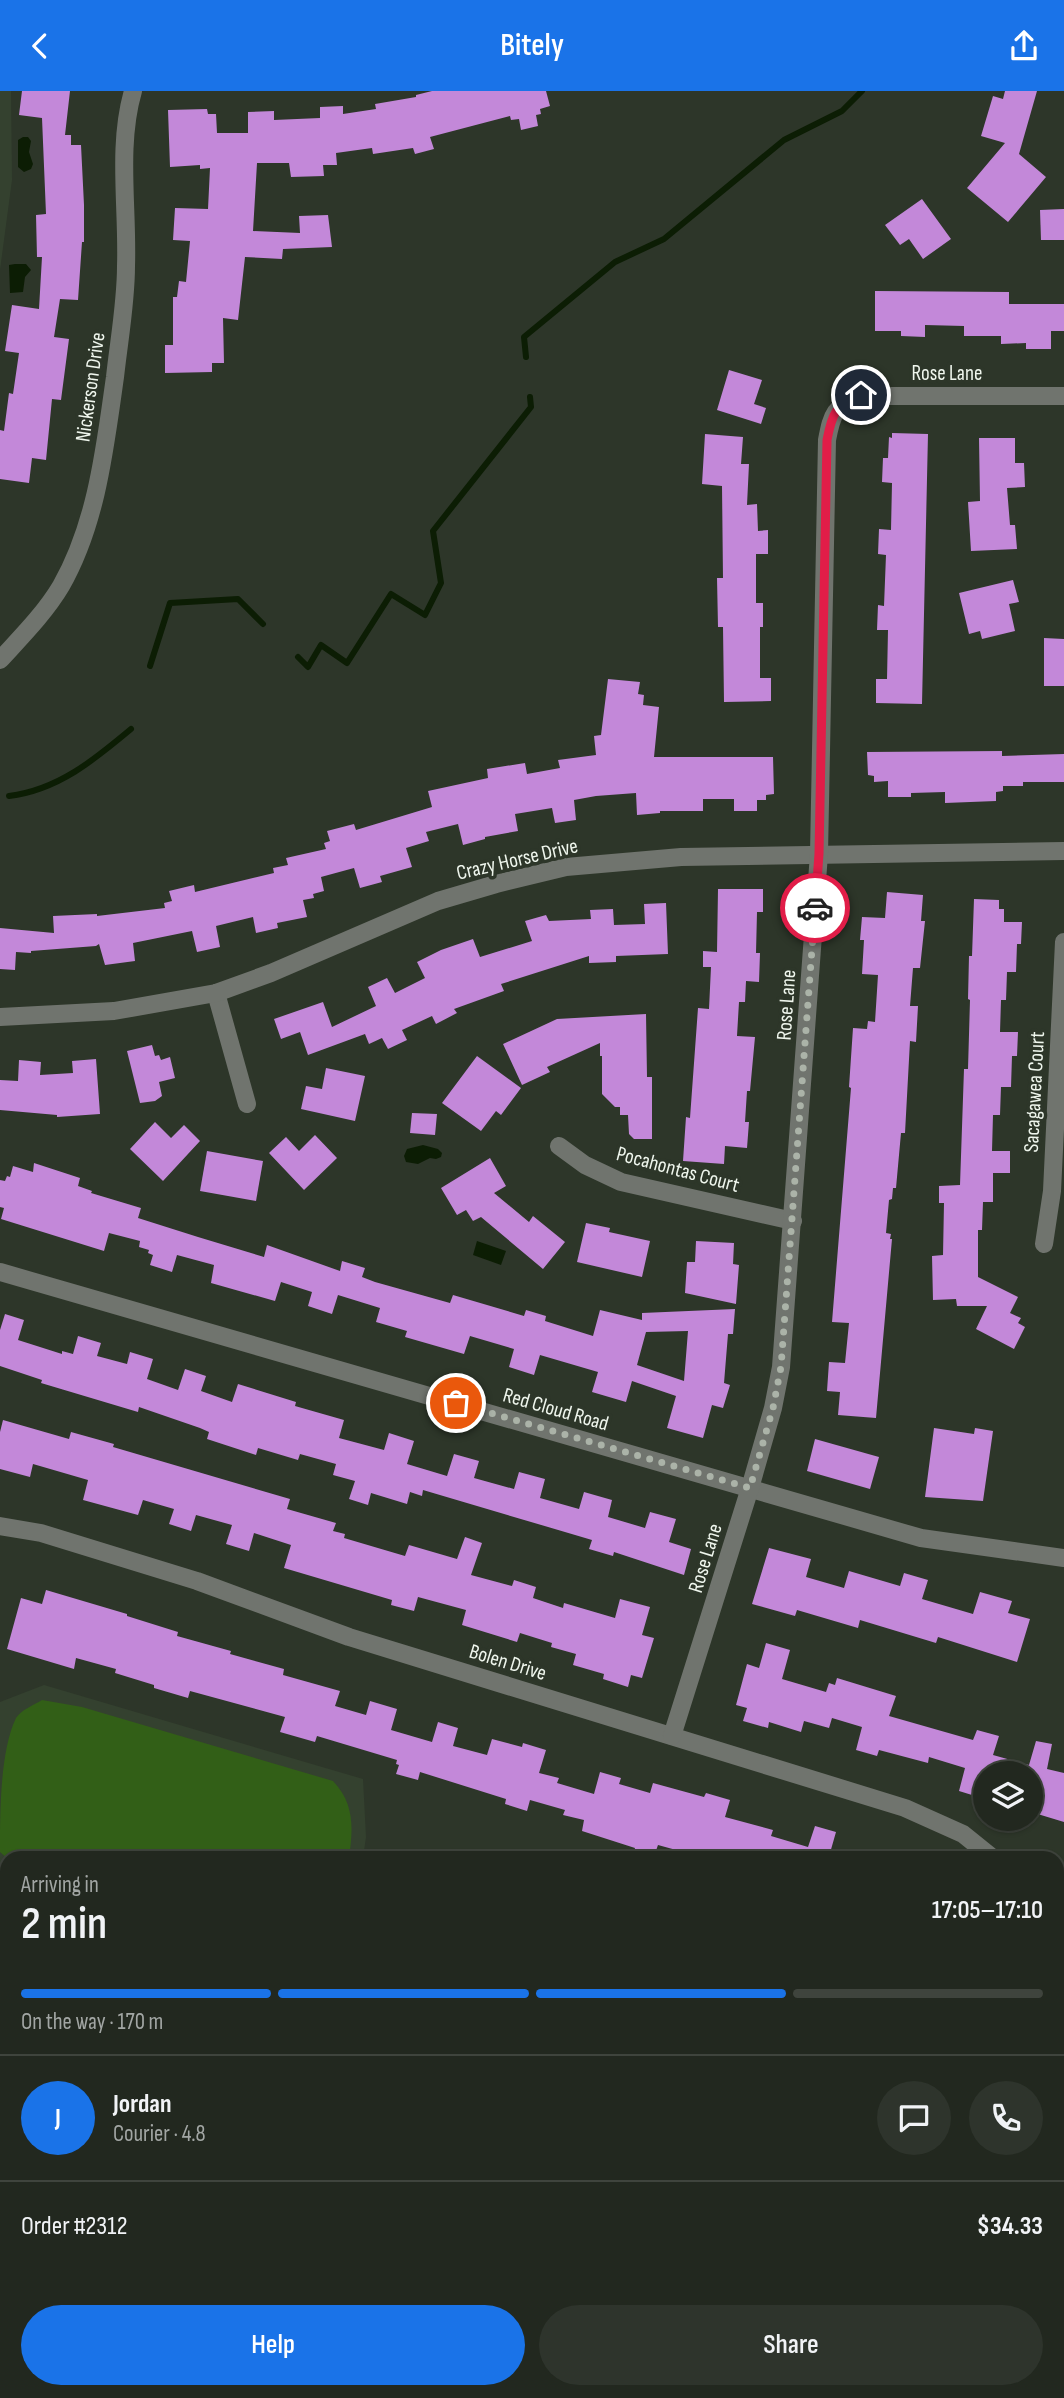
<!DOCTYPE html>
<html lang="en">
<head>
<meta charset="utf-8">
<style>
	:root { --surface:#22281f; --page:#2e342c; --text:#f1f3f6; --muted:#a2a6a4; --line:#3f443d; --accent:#1a73e8 }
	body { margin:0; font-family:"Sofia Sans Condensed",sans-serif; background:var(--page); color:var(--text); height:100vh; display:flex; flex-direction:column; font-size:26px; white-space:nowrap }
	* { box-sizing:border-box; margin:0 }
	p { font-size:23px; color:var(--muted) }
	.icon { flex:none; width:38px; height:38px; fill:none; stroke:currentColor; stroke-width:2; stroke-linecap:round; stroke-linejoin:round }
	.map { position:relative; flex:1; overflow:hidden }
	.sheet { position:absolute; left:0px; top:1760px; width:1064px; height:548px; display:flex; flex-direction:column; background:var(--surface); border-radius:21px 21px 0 0; box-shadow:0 2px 5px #0004,0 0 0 2px var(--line) }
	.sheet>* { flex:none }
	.fabs { position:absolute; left:973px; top:1670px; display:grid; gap:14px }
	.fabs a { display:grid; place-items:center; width:70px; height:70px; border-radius:50%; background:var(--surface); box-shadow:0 2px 5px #0004,0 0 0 2px var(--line); font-size:35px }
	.pin { position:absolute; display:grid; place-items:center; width:60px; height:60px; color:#fff; margin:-30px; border:4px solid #fff; border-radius:50%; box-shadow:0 2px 7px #0007 }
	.courier { position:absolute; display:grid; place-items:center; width:70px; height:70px; margin:-35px; border:5px solid #e11d48; border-radius:50%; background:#fff; color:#222; box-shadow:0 2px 9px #0007 }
	.headline em { font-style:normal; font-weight:600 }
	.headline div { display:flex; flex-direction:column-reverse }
	.headline { display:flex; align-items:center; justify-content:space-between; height:119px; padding:0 21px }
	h1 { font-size:46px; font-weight:600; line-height:52px }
	.bar { display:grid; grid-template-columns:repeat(4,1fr); gap:10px 7px; align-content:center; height:84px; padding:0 21px }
	.bar i { height:9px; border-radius:5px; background:var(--line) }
	.bar .active { background:var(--accent) }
	.bar p { grid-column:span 4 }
	.line { display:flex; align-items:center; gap:18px; padding:0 21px; border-top:2px solid var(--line) }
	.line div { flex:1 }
	.round { display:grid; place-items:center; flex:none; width:74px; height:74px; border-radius:37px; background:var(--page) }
	.action { display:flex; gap:14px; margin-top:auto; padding:14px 21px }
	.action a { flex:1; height:80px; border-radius:42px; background:var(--accent); color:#fff; font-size:28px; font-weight:600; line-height:80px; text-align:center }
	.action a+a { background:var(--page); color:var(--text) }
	header { display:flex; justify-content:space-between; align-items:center; height:91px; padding:0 21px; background:var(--accent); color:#fff; font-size:32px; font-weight:600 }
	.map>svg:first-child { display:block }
	.built { fill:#34412f }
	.green { fill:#325f17 }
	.water { fill:#0c1d04 }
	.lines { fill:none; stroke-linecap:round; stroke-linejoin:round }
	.stream { stroke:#0c1d04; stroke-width:6 }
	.building { fill:#c388d9; fill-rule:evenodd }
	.minor { stroke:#70746e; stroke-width:18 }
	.tertiary { stroke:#70746e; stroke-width:18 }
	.secondary { stroke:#91998e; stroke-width:18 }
	.done { stroke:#abb3a8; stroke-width:7; stroke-dasharray:0 12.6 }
	.route { stroke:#e11d48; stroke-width:9 }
	.labels { text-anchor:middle; stroke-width:7; stroke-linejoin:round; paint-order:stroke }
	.street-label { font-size:21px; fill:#eff6ed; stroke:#2d3629 }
</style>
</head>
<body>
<header><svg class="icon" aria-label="back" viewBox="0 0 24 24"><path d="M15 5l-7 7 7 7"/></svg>Bitely<svg class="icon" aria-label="share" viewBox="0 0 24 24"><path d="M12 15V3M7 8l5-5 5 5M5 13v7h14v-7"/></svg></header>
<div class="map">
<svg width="1064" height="2307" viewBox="0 0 1064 2307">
	<rect width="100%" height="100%" fill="#2d3629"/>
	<g class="built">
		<path d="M0 0H11L12 89 0 179Z"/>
		<path d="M44 1594 363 1688 366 1746 363 1767 7 1768V2235L0 2230V1611Z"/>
		<path d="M90 2301H253L249 2307H97Z"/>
	</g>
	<path class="green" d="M42 1609 82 1616 333 1690C355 1713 353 1738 349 1767H7L0 1761C0 1721 0 1660 16 1627 21 1619 34 1614 42 1609Z"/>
	<g class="water">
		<path d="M23 46H28L31 50 29 61 33 73 31 78 24 81 18 76V49Z"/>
		<path d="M15 173H26L31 179 25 186 23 201 10 202 9 174Z"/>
		<path d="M423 1054 438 1058 442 1062 441 1066 436 1068 430 1067 418 1073 406 1071 404 1065 407 1058Z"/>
		<path d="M477 1150 506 1160 501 1174 473 1164Z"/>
	</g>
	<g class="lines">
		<g class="stream">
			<path d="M526 266 524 246 615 171 664 148 784 49 842 20 862 0"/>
			<path d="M298 566 308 576 321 554 347 572 391 503 425 524 441 492 433 440 531 316 530 306"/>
			<path d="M150 575 170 512 238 508 263 533"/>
			<path d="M9 705C58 699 94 669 131 638"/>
			<path d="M1057 1889 1064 1890"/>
		</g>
	</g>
	<g class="building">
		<path d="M22 0H70L65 44H71V54H81L84 114V151H82L78 209 60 208 54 246 69 248 61 309 52 308 46 369 32 367 29 392 0 388V339L4 340 9 302 13 303 19 262 5 260 12 214 39 218 42 166H37L36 124 46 123 42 27 19 24Z"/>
		<path d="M432 0H546L550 15 540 18 541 23 536 24 538 35 521 39 519 28 511 29 510 25 430 46 434 58 415 63 413 57 373 63 372 57 336 62 337 74H323L324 85 291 86 289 72H257L253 140 300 142 299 125 328 124 332 156 283 158 282 168 245 166 238 229 223 227 224 272H212V281L165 282V254H173V206H177L179 190 186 191 190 150 173 149 175 117 208 118 210 77 200 78V74L170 76 168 19 207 18 208 23H216L217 42H248V21L274 20V29L320 27V16L343 15V23L376 18 375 13 416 6V4Z"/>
		<path d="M1005 0H1037L1019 63 1046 86 1008 131 967 97 1005 52 981 45 993 5 1003 8Z"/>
		<path d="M922 108 951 148 923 168 909 148 900 154 885 134Z"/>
		<path d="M1064 118V149H1041L1040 119Z"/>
		<path d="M875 200 1009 201V213H1064V240H1051V258H1026V252L1001 253V245H964V235L925 234V246L901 245V240H875Z"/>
		<path d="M729 279 762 289 754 313 766 317 761 333 717 319Z"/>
		<path d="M892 342 928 343 922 613 876 612V588H887L888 539H877L878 514 884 515 886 464 878 463 879 438 891 439 892 392 882 391 883 367H888L889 346 892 347Z"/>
		<path d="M705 343 743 346 741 373H749L747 414 757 413 758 440 768 439V463H756V512H763V536H760V587H771V610L724 611 723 536H718L717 487H723L722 395 702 393Z"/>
		<path d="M979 347H1015V372H1024L1025 396 1007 397 1010 434H1015L1017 458 971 460 968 411 980 410Z"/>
		<path d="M1013 489 1019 511 1009 513 1015 540 982 548 980 540 969 543 959 502Z"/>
		<path d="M1044 547 1064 548V595H1044Z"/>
		<path d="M608 588 640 591 638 603 644 604 643 614 659 616 654 666H773L774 703 766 704V709H757V720H734V708H703V720H660V722L637 724 636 702 596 705 574 709 576 729 555 732 552 717 515 723 518 740 485 746V748L463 754 458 733 426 741 429 750 406 757 412 776 380 785 382 791 360 797 354 777 321 786 324 800 313 803 314 807 303 809 307 826 277 832 278 837 256 842 253 826 216 835 220 856 197 861 192 840 133 852 135 870 105 874 99 853 96 855 31 860V862L16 861 15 879 0 878V837L54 842 53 825 97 823V825L165 817 164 812 172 810 169 800 194 794 195 801 274 782 273 777 288 774 286 767 326 758 324 752 330 750 327 740 354 733 356 739 432 716 428 700 488 687 487 678 525 672 527 683 560 677 558 669 596 664 594 645 601 644Z"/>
		<path d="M1002 660V665L1064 663V691H1023V695H1003V700L996 701V710L945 712V701L911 702V706H888V690L874 691V685L868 684 867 661Z"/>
		<path d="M718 798H763V821H757L756 862H760L759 891 746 890 745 911H739L737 945 755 946 750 1000H747L745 1031H749L747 1057 725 1055 724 1073 683 1070 686 1026 690 1027 698 917 709 918 711 876H703V860L717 861Z"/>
		<path d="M887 801 923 804 921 830H925L920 877H913L910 915H918L916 951 910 950 905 1042H901L896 1097H893L892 1108 889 1109 886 1142 891 1143 890 1148H892L876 1327 838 1324 840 1301 827 1300 829 1271 845 1272 849 1232 832 1231 851 997 849 996 853 937 867 938 868 930 875 931 878 884 862 883 864 849H860L862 826 885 827Z"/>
		<path d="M974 808 999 809V818H1004V831H1022L1021 853H1017L1016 881H1007L1006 909H1001L1000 941H1018L1017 965H1012L1011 996H1001L1000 1024H993L992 1060H1010V1082H993V1111H983L982 1139H978V1186L1018 1206 1010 1222 1021 1227 1018 1232 1025 1236 1014 1258 976 1238 987 1215H957L956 1208 933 1209 932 1165 943 1164 944 1112H939V1095L960 1094 964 978H968L970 909 968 908 969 865H972Z"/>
		<path d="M666 812 668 863 616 865V871L589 872V865L501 893 504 900 454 918 457 922 436 933 432 925 402 939 407 949 388 958 382 947 369 953 365 943 308 964 300 941 281 948 274 928 323 911 332 936 376 915 368 896 387 887 395 902 425 887 417 871 441 859 473 848 480 866 532 850 525 830 546 824 549 830 591 828 590 819 613 818 614 834 645 833 644 813Z"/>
		<path d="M646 923 647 986H652V1048H634L629 1043 628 1024H620V1016H615L602 1003V965H600V952L547 976 550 981 522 994 503 953 557 928Z"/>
		<path d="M152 954 155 965 159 964 161 969 170 966 175 987 159 991 162 1005 155 1010 140 1012 127 960Z"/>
		<path d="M477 965 521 997 501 1024 496 1020 481 1040 442 1012Z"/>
		<path d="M96 968 100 1023 57 1026V1024L0 1019V989L18 990 19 969 41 971 40 984 73 982 72 970Z"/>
		<path d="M326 977 365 985 355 1030 301 1018 306 995 322 998Z"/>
		<path d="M412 1022 437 1023 435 1044 410 1042Z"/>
		<path d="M155 1031 171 1047 184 1034 200 1050 163 1090 130 1058Z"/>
		<path d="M315 1044 337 1067 304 1099 269 1062 286 1046 299 1060Z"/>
		<path d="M207 1060 263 1070 256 1110 200 1100Z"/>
		<path d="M490 1067 506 1095 494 1102 529 1131 533 1125 565 1151 543 1178 481 1126 473 1130 466 1119 457 1124 441 1097Z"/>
		<path d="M34 1072 80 1087 78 1095 92 1100 91 1102 141 1117 138 1127 198 1146 264 1166 267 1154 340 1180 342 1170 365 1177 362 1186 375 1191 450 1212 453 1204 524 1225 526 1219 546 1225 545 1230 593 1245 600 1219 642 1229V1222L735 1218 733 1243H728L724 1292 730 1294 723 1317 712 1314 703 1347 667 1337 676 1305 632 1290 626 1311 592 1301 598 1281 540 1264 534 1284 509 1276 514 1258 470 1245 464 1263 405 1246 407 1240 376 1231 380 1217 338 1204 332 1223 308 1215 312 1201 281 1191 275 1210 211 1192 214 1174 177 1164 172 1181 150 1174 153 1164 148 1162 149 1159 139 1156 140 1150 109 1142 104 1160 1 1128 4 1117 0 1116V1089L5 1090 7 1085 10 1086 13 1075 33 1081ZM688 1240 684 1290 637 1274 646 1241Z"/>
		<path d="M586 1132 610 1137 609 1141 650 1150 642 1186 577 1171Z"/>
		<path d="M696 1150 734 1152 733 1173 739 1174 736 1213 685 1202 687 1171H695Z"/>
		<path d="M5 1223 24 1229 18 1249 62 1263V1260L73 1263 78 1245 101 1252 97 1265 127 1273 130 1261 153 1268 147 1288 178 1299 185 1278 206 1285 201 1300 232 1311 238 1293 296 1311 295 1315 344 1329 339 1347 384 1359 389 1342 414 1350 407 1373 447 1385 454 1363 479 1370 474 1387 514 1398 519 1381 545 1388 540 1407 579 1418 584 1401 612 1409 608 1426 645 1437 650 1421 676 1428 669 1451 691 1458 684 1484 614 1461 613 1465 589 1458 592 1449 423 1399 422 1405 410 1401 407 1413 371 1402 368 1414 349 1408 355 1390 333 1384 336 1373 300 1363 298 1369 258 1357 256 1364 207 1348 209 1341 200 1337 139 1316 138 1321 41 1292 42 1289 0 1275V1239Z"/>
		<path d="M3 1329 69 1348 71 1341 114 1353 113 1356 290 1408 287 1418 336 1432 333 1440 345 1443 344 1447 405 1465 409 1454 457 1468 465 1446 482 1452 471 1484 512 1495 514 1489 536 1496 533 1507 563 1517 564 1512 615 1527 620 1508 650 1516 642 1544 654 1547 642 1587 631 1584 628 1596 603 1588 604 1583 573 1574 576 1563 551 1556 552 1552 520 1542 517 1551 462 1534 466 1519 418 1506 414 1520 391 1514 392 1509 284 1477 291 1454 254 1442 249 1460 226 1453 232 1434 196 1424 191 1440 169 1433 174 1418 143 1409 138 1424 83 1409 88 1389 33 1373 30 1386 0 1378V1341Z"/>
		<path d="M934 1337 974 1343 975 1337 993 1340 983 1410 925 1406Z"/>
		<path d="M815 1348 879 1366 870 1398 807 1380Z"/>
		<path d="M769 1457 811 1468 806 1486 844 1497 849 1480 900 1495 904 1482 928 1489 922 1508 973 1523 980 1501 1012 1510 1008 1522 1030 1528 1017 1571 938 1546 936 1552 860 1529 858 1537 797 1519 795 1525 752 1513Z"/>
		<path d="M46 1499 127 1523V1525L178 1541 177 1545 231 1560 230 1563 284 1578 283 1584 340 1600 335 1615 366 1624 370 1610 397 1618 391 1639 432 1651 438 1631 458 1637 453 1655 487 1664 492 1648 522 1656 523 1652 546 1659 539 1682 559 1687 557 1692 594 1703 600 1681 621 1687 619 1693 650 1702 653 1692 704 1706 706 1702 730 1709 725 1726 773 1739 771 1745 808 1756 815 1735 836 1741 830 1762 833 1763 832 1768H685L687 1762 658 1754 653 1768H632L635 1757 582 1740 584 1729 563 1724 565 1719 530 1709 527 1720 505 1713 506 1708 420 1681 418 1689 396 1683 399 1674 396 1673 397 1669 317 1645 315 1651 280 1641 285 1626 190 1600 188 1607 154 1597V1594L115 1582 116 1578 76 1567 74 1578 7 1558 21 1507 42 1513Z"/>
		<path d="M766 1552 790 1559 782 1588 826 1601 829 1592 835 1594 837 1587 896 1605 889 1625 973 1649 977 1639 999 1645 993 1664 1029 1674 1036 1650 1052 1653 1047 1678 1064 1682V1731L1031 1721V1682H985V1708L959 1700 965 1677 929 1666 928 1672 879 1659 877 1665 856 1659 862 1636 832 1627 829 1637 804 1630 801 1641 769 1631 768 1637 743 1630 747 1617 736 1614 747 1573 759 1577Z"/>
	</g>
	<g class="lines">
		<g class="minor">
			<path d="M216 902 247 1013"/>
			<path d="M0 926 114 920 216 902 271 882 438 810 496 793 566 776 681 766 1064 760"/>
			<path d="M559 1055 585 1074 621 1091 793 1130"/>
			<path d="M1044 1153 1052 1100 1064 851"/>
			<path d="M0 1181 921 1447 1064 1467"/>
			<path d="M0 1435 41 1442 197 1490 349 1546 905 1717 963 1743 994 1768"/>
			<path d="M672 1645 750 1397 773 1317 781 1276 819 763 827 349C832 323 834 315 861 305H1064"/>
			<path d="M1057 1796 1064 1790"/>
			<path d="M1057 1841 1064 1856"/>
			<path d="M1057 2108 1064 2095"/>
			<path d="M533 2301 540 2307"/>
			<path d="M975 2301 983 2307"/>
			<path d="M282 2307 287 2301"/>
			<path d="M559 2307 564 2301"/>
			<path d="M908 2307 913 2301"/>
		</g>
		<path class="tertiary" d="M0 569C21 546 45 522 61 495 97 432 105 356 115 286 119 249 126 212 126 175 128 117 117 55 133 0"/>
		<g class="secondary">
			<path d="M0 2280 7 2286"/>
			<path d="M27 2301 35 2307"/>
		</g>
	</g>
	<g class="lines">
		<path class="done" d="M456 1312 750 1397 773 1317 781 1276 815 817"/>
		<path class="route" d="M815 817 819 763 827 349C832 323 835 314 861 304"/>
	</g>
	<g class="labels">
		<g class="street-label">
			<text x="947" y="289">Rose Lane</text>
			<text transform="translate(90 296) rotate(-82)" y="7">Nickerson Drive</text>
			<text transform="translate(517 768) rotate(-13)" y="7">Crazy Horse Drive</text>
			<text transform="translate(786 914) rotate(-86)" y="7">Rose Lane</text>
			<text transform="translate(1034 1001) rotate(-87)" y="7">Sacagawea Court</text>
			<text transform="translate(678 1078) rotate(15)" y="7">Pocahontas Court</text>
			<text transform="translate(556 1318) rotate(16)" y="7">Red Cloud Road</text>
			<text transform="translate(705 1467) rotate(-73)" y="7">Rose Lane</text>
			<text transform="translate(508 1571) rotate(17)" y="7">Bolen Drive</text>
		</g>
	</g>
</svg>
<div class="fabs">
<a><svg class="icon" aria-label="layers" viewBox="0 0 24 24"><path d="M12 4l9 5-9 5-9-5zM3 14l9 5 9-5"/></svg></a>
</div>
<div class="pin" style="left:456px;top:1312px;background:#ea580c"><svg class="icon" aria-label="bag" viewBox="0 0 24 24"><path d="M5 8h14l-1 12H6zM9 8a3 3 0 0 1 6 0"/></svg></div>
<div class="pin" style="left:861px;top:304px;background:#1f2937"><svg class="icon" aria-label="home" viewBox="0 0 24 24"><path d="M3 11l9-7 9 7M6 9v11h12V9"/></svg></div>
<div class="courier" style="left:815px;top:817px"><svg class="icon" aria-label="car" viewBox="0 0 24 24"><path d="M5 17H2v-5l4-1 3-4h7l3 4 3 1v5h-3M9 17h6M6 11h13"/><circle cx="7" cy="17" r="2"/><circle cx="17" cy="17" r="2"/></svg></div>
<section class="sheet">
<div class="headline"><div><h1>2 min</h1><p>Arriving in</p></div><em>17:05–17:10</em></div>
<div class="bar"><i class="active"></i><i class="active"></i><i class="active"></i><i></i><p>On the way · 170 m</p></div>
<div class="line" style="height:126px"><b class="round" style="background:var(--accent);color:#fff">J</b><div><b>Jordan</b><p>Courier · 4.8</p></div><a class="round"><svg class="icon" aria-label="chat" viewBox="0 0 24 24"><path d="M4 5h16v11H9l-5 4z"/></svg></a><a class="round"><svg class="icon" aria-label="phone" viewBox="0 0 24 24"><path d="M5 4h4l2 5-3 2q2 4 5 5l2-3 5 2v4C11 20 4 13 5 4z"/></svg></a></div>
<div class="line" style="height:91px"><div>Order #2312</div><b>$34.33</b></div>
<div class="action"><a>Help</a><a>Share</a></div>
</section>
</div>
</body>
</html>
